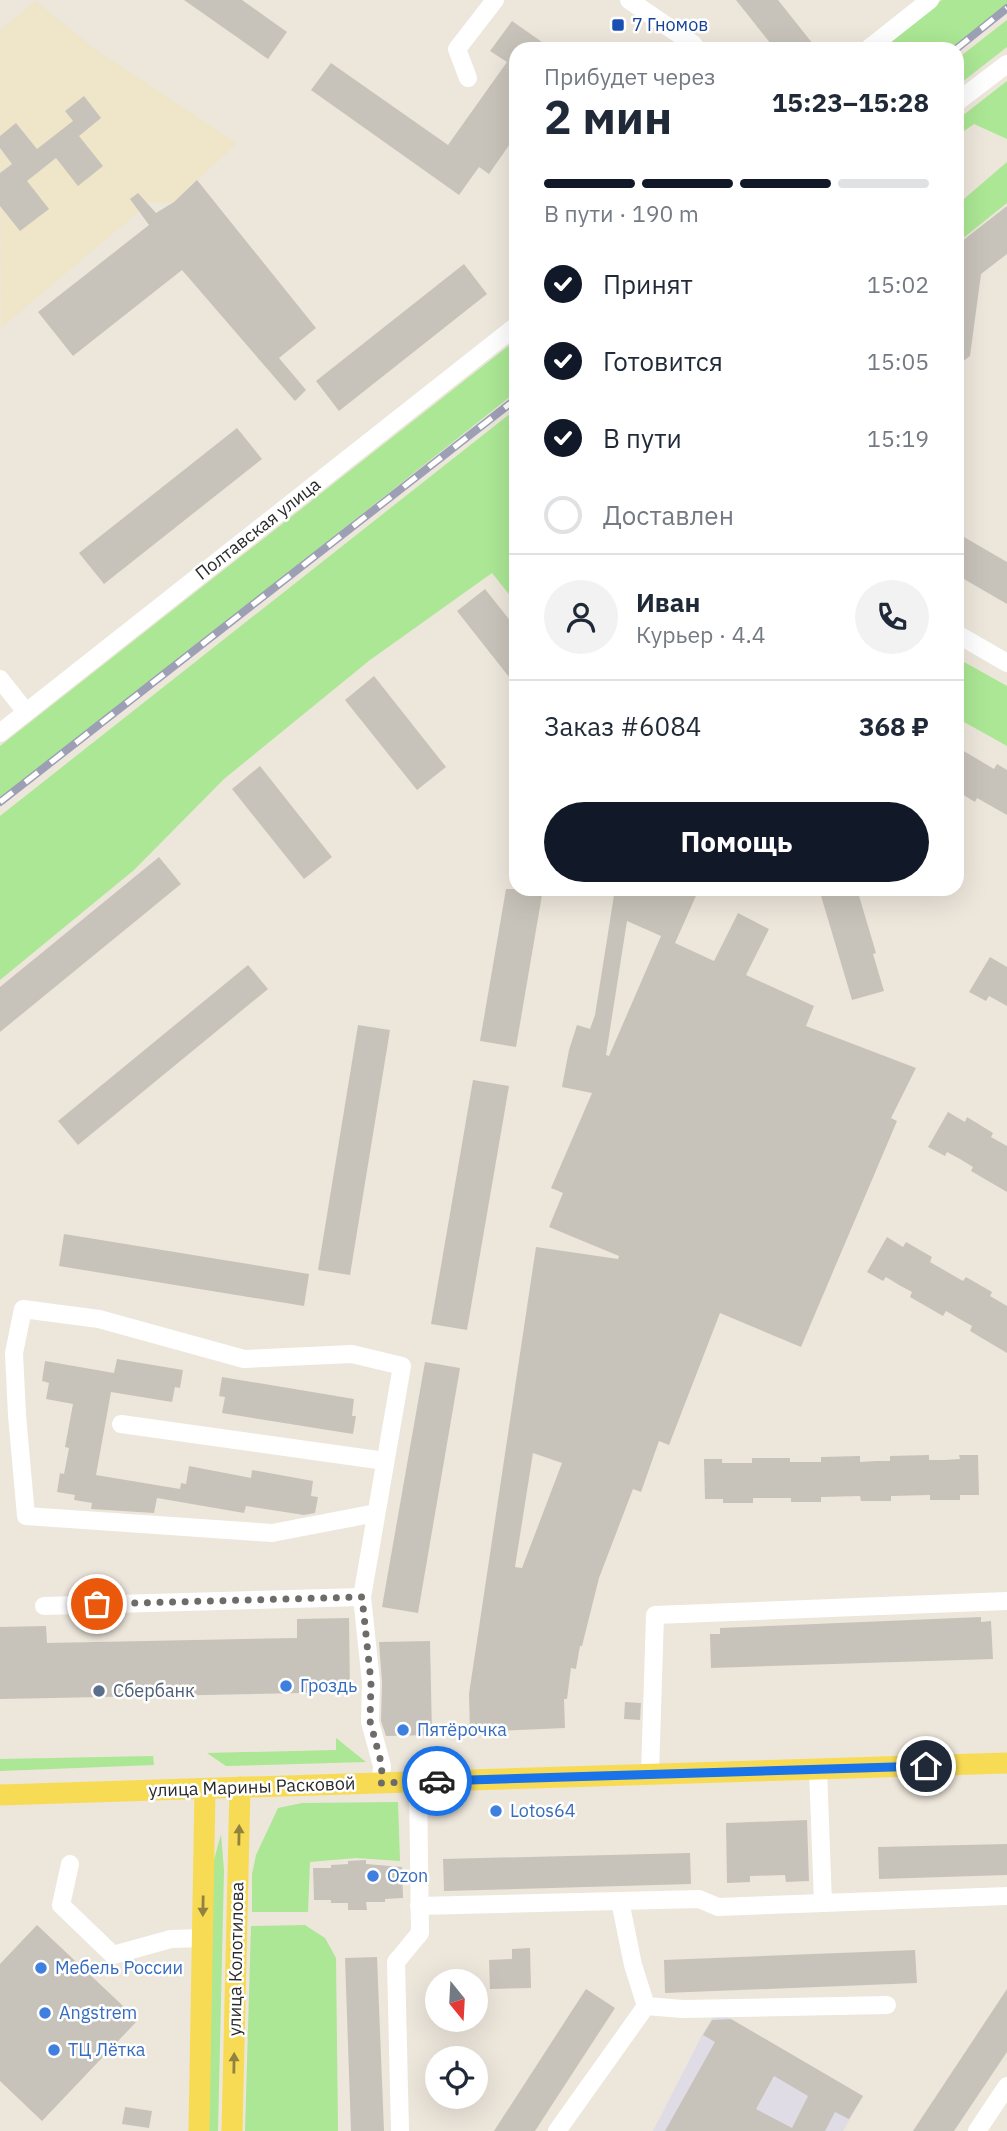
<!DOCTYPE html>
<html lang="ru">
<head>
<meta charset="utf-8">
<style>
	:root { --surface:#fff; --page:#f2f2f3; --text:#1f2937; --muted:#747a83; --line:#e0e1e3; --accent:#111827 }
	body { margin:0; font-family:"IBM Plex Sans",sans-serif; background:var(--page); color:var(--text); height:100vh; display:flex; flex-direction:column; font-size:26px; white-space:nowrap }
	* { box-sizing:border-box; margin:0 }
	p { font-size:23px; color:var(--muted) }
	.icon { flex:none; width:38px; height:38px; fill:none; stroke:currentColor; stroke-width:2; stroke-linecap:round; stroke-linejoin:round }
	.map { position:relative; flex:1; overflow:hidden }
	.sheet { position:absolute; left:509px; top:42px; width:455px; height:854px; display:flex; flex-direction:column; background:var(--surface); border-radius:21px; box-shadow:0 7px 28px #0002 }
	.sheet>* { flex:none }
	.needle { width:46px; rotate:162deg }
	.controls { position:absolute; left:425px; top:1969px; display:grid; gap:14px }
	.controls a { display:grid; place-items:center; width:63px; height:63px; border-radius:50%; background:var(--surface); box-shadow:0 7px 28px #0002; font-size:35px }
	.pin { position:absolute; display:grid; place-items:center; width:60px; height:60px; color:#fff; margin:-30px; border:4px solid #fff; border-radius:50%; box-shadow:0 2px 7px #0007 }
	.courier { position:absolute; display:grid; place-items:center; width:70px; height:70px; margin:-35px; border:5px solid #1a73e8; border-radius:50%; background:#fff; color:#222; box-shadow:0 2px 9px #0007 }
	.overview em { font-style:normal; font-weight:700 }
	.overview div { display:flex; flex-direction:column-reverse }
	.overview { display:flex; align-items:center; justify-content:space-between; height:119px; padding:0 35px }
	h1 { font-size:46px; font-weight:700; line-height:52px }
	.bar { display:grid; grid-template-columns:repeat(4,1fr); gap:10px 7px; align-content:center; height:84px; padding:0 35px }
	.bar i { height:9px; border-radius:5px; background:var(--line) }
	.bar .current { background:var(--accent) }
	.bar p { grid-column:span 4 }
	.line { display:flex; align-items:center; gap:18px; padding:0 35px; border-top:2px solid var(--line) }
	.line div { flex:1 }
	.round { display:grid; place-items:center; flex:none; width:74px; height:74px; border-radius:37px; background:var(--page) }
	ol { padding:0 35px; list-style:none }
	li { display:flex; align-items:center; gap:21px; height:77px }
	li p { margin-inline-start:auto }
	li .icon { padding:7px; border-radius:50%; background:var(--accent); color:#fff; stroke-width:4 }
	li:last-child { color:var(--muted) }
	li i { width:38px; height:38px; border:4px solid var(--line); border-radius:50% }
	.button { display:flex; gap:14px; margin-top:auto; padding:14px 35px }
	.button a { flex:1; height:80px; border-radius:42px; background:var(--accent); color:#fff; font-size:28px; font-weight:700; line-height:80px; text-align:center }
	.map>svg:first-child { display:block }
	.industrial { fill:#dfdce5 }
	.education { fill:#efe5c9 }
	.green { fill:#abe794 }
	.building { fill:#c8c3ba; fill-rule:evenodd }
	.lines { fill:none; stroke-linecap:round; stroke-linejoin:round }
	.minor { stroke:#fff; stroke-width:18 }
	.major { stroke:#f8db54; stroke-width:21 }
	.rail-casing { stroke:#9d9fb5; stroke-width:8 }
	.rail { stroke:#fff; stroke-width:5; stroke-dasharray:16; stroke-linecap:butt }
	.oneway { fill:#91823f }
	.done { stroke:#6e6c68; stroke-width:7; stroke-dasharray:0 12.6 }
	.route { stroke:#1a73e8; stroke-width:9 }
	.transit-dot { fill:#1a4fb4; stroke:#fff; stroke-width:2.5 }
	.shop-dot { fill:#3f7fe0; stroke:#fff; stroke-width:2.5 }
	.service-dot { fill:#5c6f8a; stroke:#fff; stroke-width:2.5 }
	.labels { text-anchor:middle; stroke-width:5; stroke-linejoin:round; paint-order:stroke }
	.transit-label { font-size:18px; fill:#164399; stroke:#fff; text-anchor:start }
	.street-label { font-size:18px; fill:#2a2a2a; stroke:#fff }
	.shop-label { font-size:18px; fill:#366cbe; stroke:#fff; text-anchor:start }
	.service-label { font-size:18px; fill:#4e5e75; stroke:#fff; text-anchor:start }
</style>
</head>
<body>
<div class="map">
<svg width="1007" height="2131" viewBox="0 0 1007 2131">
	<rect width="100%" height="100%" fill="#ede6db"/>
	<path class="industrial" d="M717 2011 863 2096 843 2131H653L702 2035Z"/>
	<path class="education" d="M35 1 95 49 237 143 174 202 149 203 1 328 0 30Z"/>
	<g class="green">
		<path d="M942 0H1007V5L951 49H880Z"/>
		<path d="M1007 20V47L957 86V59Z"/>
		<path d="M1007 81V139L974 124 957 136V120Z"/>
		<path d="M1007 162V203L957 243V205Z"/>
		<path d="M516 340V392L0 801V746Z"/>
		<path d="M516 409V603L492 573 370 660 224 779 134 870 0 980V816Z"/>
		<path d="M957 658 1007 686V746L957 718Z"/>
		<path d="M336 1738 366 1762 226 1766 207 1753 336 1750Z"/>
		<path d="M153 1756 154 1765 0 1771V1759Z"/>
		<path d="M398 1802 400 1861 356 1858 310 1862 308 1912H252V1874L256 1855 278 1808 302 1803Z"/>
		<path d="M221 1834 224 1870 218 2131H207L212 1867Z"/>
		<path d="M305 1925 325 1938 336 1958 338 2131H245L251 1926Z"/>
	</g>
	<g class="building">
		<path d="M184 0H242L287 32 268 59Z"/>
		<path d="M736 0H778L817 49H775Z"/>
		<path d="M512 21 552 49H516V135L489 174 479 167 459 195 311 90 331 63 448 145 507 62 490 51Z"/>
		<path d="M84 96 101 118 79 136 103 166 78 186 56 158 27 181 49 209 20 231 0 206V173L12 164 0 148V136L16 123 37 149 73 121 65 111Z"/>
		<path d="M197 180 316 328 279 358 306 390 295 401 182 270 73 356 38 312 149 225 130 199 138 193 156 213 174 202Z"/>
		<path d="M1007 206V254L981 274 970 356 957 366V245Z"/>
		<path d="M464 264 487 294 339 411 316 381Z"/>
		<path d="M237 428 262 459 104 584 79 553Z"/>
		<path d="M957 533 1007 562V604L957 575Z"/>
		<path d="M485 589 516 628V686L457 611Z"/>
		<path d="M374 676 446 767 417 790 345 700Z"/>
		<path d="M957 747 994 769 997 764 1007 770V815L977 798 975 802 957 791Z"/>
		<path d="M260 766 332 857 304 879 232 789Z"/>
		<path d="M159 857 181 884 0 1032V987Z"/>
		<path d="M506 889H543L516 1047 480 1041Z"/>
		<path d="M615 889H699L675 943 714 961 738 913 769 929 746 975 814 1006 806 1026 916 1068 891 1118 897 1121 801 1347 720 1313 669 1445 659 1441 641 1492 633 1489 599 1578 582 1646H580L576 1669 571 1668 567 1699H564L565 1728 470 1732 469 1694 536 1247 618 1259 619 1256 549 1227 563 1193 551 1188 592 1093 562 1087 569 1050 577 1025 590 1029 595 1015ZM627 921 661 936 609 1056 606 1055ZM533 1453 562 1463 522 1568 515 1567Z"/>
		<path d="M819 889H857L876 953 873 954 884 991 852 1000Z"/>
		<path d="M990 957 1007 967V1006L989 996 986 1001 969 992Z"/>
		<path d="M248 965 268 989 78 1145 58 1121Z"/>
		<path d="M358 1025 390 1030 350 1275 318 1270Z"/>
		<path d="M473 1080 509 1086 467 1330 431 1324Z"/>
		<path d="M948 1112 965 1122 967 1117 993 1133 991 1137 1007 1146V1192L971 1171 973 1167 960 1159 947 1152 945 1156 928 1147Z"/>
		<path d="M64 1234 309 1274 304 1306 59 1266Z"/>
		<path d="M887 1237 903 1247 906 1242 932 1257 930 1262 963 1281 966 1277 992 1292 990 1296 1007 1306V1353L970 1331 972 1326 958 1318 946 1311 943 1316 910 1297 912 1292 899 1285 886 1277 883 1281 867 1272Z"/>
		<path d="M117 1359 183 1370 180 1388 175 1387 172 1402 111 1392 96 1475 180 1489 181 1483 186 1484 189 1466 251 1478 252 1470 313 1481 311 1496 318 1497 315 1513 304 1515 246 1506 244 1513 157 1498 154 1513 91 1509 92 1503 74 1500 75 1495 57 1492 60 1473 64 1474 69 1448 65 1447 73 1404 46 1399 49 1383 42 1381 45 1361 114 1373Z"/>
		<path d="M425 1362 460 1368 418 1613 382 1607Z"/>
		<path d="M222 1377 354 1399 352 1416H356L353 1434 222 1413 225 1397 219 1396Z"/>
		<path d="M929 1455V1460H944L960 1459 959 1455H978L979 1495H960V1500H930V1495L891 1496V1501H861L860 1496 821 1497V1502H791V1498H753V1503H723V1499H705L704 1459H722V1463H752V1458H790V1462H821V1457L860 1456V1462L876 1461H890V1456Z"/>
		<path d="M981 1617V1622L991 1621 993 1659 711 1668 710 1634H720V1628Z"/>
		<path d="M349 1618 350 1692 0 1699V1627L46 1626 47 1643 297 1638V1619Z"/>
		<path d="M430 1641 432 1735 386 1736 381 1721 382 1682 379 1642Z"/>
		<path d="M625 1702 641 1703 640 1720 624 1719Z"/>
		<path d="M807 1820 809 1881 786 1882 785 1875 750 1876V1882L727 1883 726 1823Z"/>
		<path d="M1007 1844V1875L879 1879 878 1847Z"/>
		<path d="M690 1853 691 1884 444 1891 443 1859Z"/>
		<path d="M366 1860V1864L402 1867 403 1898 385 1899V1902H366L367 1910H348V1903H331V1900H314L313 1868H331V1865L348 1864V1861Z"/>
		<path d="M37 1925 138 2020 42 2121 0 2081V1964Z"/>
		<path d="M530 1948 531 1988 490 1989 489 1960 512 1959V1949Z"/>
		<path d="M915 1950 917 1983 665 1993 664 1960Z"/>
		<path d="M377 1957 384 2131H351L345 1958Z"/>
		<path d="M586 1989 615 2008 535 2131H494Z"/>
		<path d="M1007 1989V2052L954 2131H913Z"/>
		<path d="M731 2019 863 2096 849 2119 835 2112 825 2131H665L715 2042 703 2035 712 2020ZM774 2076 808 2096 792 2128 756 2109Z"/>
		<path d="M125 2107 152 2111 149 2128 122 2124Z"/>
	</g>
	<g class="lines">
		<g class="minor">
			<path d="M629 0 693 44 697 49"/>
			<path d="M868 49 930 0"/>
			<path d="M468 78 457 49 495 0"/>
			<path d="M957 102 1007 64"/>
			<path d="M957 634 1007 663"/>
			<path d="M0 679 26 712"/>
			<path d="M0 733 516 326"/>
			<path d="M121 1424 385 1461"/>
			<path d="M376 1513 272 1533 26 1516 17 1415 14 1353 23 1309 99 1319 244 1359 352 1354 402 1366 362 1597 371 1682 370 1722 382 1766 381 1783"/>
			<path d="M44 1606 362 1597"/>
			<path d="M818 1769 823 1903 1007 1896"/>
			<path d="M650 1774 655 1615 1007 1601"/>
			<path d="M70 1864 61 1905 113 1955 171 1939 203 1938"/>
			<path d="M419 1906 699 1899 718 1907 823 1903"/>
			<path d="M646 2006 683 2009 887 2005"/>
			<path d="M400 2131 396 1962 420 1933 418 1781"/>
			<path d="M557 2131 646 2006 633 1965 620 1901"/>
			<path d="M977 2131 1007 2086"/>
		</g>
		<g class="major">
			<path d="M0 1795 1007 1763"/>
			<path d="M199 2131 205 1789"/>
			<path d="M232 2131 240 1787"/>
		</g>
		<defs>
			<g id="rail">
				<path d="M956 49 1007 8"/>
				<path d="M0 802 516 399"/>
			</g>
		</defs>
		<use href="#rail" class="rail-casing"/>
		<use href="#rail" class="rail"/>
	</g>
	<defs><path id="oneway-solid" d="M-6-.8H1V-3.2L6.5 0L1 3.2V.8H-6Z" transform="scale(1.75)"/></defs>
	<g class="oneway">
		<use href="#oneway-solid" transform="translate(239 1835) rotate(-89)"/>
		<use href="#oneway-solid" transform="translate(203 1906) rotate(91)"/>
		<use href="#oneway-solid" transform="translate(234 2063) rotate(-89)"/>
	</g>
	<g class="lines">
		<path class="done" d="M97 1604 362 1597 371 1682 370 1721 382 1766 381 1783 437 1781"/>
		<path class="route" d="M437 1781 926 1766"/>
	</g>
	<rect class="transit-dot" x="611" y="18" width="14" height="14" rx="3.5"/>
	<g class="shop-dot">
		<circle cx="286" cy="1686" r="7"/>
		<circle cx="403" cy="1730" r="7"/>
		<circle cx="496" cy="1811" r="7"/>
		<circle cx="373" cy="1876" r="7"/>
		<circle cx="41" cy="1968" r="7"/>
		<circle cx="45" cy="2013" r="7"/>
		<circle cx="54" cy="2050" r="7"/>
	</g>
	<circle class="service-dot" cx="99" cy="1691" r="7"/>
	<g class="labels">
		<g class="transit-label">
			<text x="632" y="31">7 Гномов</text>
		</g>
		<g class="street-label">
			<text transform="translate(258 529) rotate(-38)" y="6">Полтавская улица</text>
			<text transform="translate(252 1787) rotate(-2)" y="6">улица Марины Расковой</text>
			<text transform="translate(236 1959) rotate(-89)" y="6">улица Колотилова</text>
		</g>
		<g class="shop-label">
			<text x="300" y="1692">Гроздь</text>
			<text x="417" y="1736">Пятёрочка</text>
			<text x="510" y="1817">Lotos64</text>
			<text x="387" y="1882">Ozon</text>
			<text x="55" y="1974">Мебель России</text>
			<text x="59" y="2019">Angstrem</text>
			<text x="68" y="2056">ТЦ Лётка</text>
		</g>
		<g class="service-label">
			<text x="113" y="1697">Сбербанк</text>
		</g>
	</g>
</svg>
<div class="controls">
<a><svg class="needle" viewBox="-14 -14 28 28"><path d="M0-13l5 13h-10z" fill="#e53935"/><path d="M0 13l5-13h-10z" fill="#747a83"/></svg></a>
<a><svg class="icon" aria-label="locate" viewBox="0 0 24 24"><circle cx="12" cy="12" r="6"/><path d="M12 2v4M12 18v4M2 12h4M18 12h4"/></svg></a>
</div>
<div class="pin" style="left:97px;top:1604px;background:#ea580c"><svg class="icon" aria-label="bag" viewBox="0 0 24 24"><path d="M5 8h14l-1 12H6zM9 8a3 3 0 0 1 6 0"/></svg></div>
<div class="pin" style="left:926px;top:1766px;background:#1f2937"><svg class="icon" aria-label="home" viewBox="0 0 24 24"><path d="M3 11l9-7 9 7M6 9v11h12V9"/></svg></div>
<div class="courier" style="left:437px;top:1781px"><svg class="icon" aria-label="car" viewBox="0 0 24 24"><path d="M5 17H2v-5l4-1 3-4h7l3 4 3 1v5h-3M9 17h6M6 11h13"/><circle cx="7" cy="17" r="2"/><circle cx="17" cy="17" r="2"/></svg></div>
<section class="sheet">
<div class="overview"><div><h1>2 мин</h1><p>Прибудет через</p></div><em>15:23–15:28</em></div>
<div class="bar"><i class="current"></i><i class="current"></i><i class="current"></i><i></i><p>В пути · 190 m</p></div>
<ol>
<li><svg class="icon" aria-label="check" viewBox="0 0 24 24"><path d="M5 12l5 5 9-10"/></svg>Принят<p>15:02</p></li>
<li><svg class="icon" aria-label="check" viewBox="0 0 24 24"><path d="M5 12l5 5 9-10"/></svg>Готовится<p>15:05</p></li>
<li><svg class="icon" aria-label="check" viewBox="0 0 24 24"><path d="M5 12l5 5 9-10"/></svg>В пути<p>15:19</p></li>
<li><i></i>Доставлен</li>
</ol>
<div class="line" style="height:126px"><a class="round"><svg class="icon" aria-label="person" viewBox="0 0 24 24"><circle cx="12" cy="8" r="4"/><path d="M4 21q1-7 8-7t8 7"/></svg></a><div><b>Иван</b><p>Курьер · 4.4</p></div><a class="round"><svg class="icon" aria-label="phone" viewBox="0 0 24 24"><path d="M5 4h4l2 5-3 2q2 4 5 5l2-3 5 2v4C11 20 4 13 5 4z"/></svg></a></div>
<div class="line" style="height:91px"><div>Заказ #6084</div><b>368 ₽</b></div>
<div class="button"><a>Помощь</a></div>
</section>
</div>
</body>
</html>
